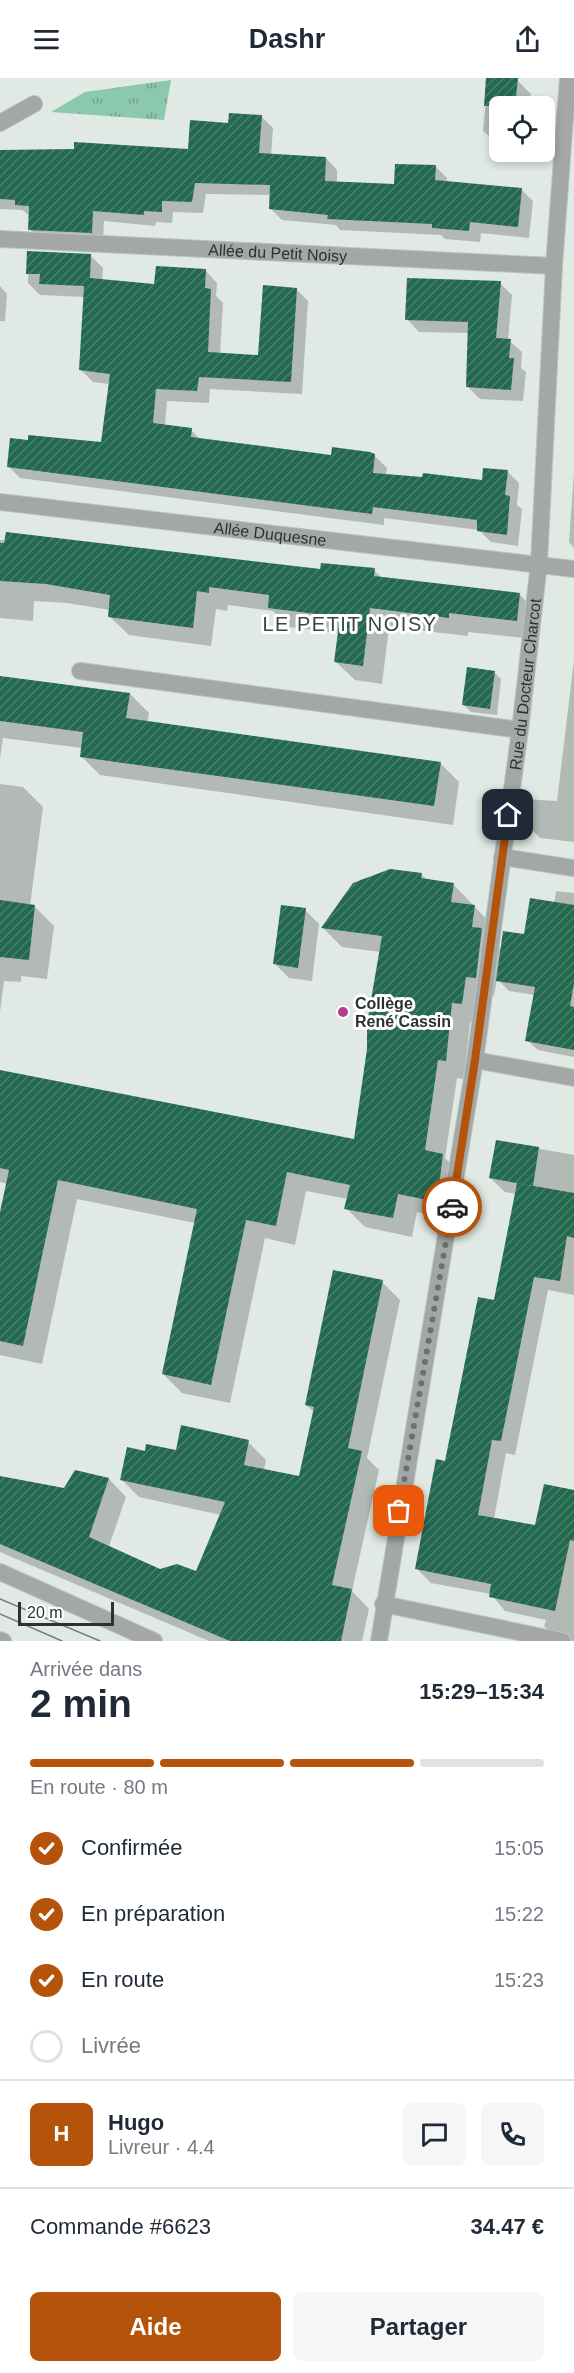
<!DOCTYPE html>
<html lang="fr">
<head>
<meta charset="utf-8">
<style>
	:root { --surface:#fff; --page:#f6f6f7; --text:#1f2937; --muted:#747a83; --line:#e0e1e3; --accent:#b45309 }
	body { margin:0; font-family:Helvetica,sans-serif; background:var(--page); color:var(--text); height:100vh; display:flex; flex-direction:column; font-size:22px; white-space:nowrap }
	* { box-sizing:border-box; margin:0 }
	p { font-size:20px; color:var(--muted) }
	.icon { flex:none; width:33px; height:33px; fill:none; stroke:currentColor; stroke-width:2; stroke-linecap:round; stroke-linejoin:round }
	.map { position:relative; height:1563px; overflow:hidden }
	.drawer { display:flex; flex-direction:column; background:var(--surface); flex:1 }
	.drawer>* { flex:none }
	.buttons { position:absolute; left:489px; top:18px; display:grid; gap:12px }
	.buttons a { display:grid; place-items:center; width:66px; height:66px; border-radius:9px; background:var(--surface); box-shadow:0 3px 9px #0003; font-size:30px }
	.scale { position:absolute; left:18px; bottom:15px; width:96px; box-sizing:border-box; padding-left:6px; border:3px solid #2e3130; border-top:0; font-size:16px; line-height:21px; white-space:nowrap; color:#2e3130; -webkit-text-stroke:4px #fff; paint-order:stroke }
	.pin { position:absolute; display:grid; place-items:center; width:51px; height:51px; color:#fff; margin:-26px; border-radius:12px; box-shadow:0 3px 9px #0006 }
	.courier { position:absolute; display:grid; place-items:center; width:60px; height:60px; margin:-30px; border:4px solid #b45309; border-radius:50%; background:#fff; color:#222; box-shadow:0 2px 8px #0007 }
	.head em { font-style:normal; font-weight:800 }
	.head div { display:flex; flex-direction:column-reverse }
	.head { display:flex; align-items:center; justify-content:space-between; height:102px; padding:0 30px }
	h1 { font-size:39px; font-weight:800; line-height:45px }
	.bar { display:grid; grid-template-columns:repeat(4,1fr); gap:9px 6px; align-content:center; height:72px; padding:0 30px }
	.bar i { height:8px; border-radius:4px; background:var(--line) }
	.bar .selected { background:var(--accent) }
	.bar p { grid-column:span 4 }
	.line { display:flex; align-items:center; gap:15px; padding:0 30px; border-top:2px solid var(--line) }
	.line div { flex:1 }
	.round { display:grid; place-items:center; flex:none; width:63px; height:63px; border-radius:9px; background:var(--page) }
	ol { padding:0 30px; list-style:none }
	li { display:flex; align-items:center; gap:18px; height:66px }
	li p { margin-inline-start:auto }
	li .icon { padding:6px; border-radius:50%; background:var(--accent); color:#fff; stroke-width:4 }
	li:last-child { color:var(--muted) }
	li i { width:33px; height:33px; border:3px solid var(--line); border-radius:50% }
	.action { display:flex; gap:12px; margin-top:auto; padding:12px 30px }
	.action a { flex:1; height:69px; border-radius:9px; background:var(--accent); color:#fff; font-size:24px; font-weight:800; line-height:69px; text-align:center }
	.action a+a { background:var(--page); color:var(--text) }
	header { display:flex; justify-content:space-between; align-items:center; height:78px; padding:0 30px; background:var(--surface); font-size:27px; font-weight:800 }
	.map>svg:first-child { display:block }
	.grass { fill:url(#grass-tufts) }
	.shadow { fill:#0003 }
	.building { fill:url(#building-hatch) }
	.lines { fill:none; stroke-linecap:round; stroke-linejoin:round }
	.service-casing { stroke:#bcc4c0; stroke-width:18 }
	.minor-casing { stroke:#bcc4c0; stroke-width:18 }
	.tertiary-casing { stroke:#bcc4c0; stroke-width:18 }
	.service { stroke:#a3a7a5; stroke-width:16 }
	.minor { stroke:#a3a7a5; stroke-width:16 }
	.tertiary { stroke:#a3a7a5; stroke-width:16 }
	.tram { stroke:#787d7a; stroke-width:1.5 }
	.done { stroke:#6c716f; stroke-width:6; stroke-dasharray:0 10.8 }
	.route { stroke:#b45309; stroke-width:8 }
	.poi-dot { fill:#b83b8a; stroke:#fff; stroke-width:2 }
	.labels { text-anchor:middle; stroke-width:6; stroke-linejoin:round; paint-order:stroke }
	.street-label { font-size:16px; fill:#2e3130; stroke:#fff }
	.poi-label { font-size:16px; font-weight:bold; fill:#2e3130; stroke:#fff; text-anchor:start }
	.quarter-label { font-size:20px; letter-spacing:1.5px; fill:#3d4441; stroke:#fff }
</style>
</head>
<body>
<header><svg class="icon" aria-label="menu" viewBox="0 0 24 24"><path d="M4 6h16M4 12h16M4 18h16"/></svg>Dashr<svg class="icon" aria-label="share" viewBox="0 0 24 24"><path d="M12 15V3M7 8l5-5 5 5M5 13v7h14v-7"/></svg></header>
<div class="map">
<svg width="574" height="1563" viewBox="0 0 574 1563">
	<defs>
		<pattern id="grass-tufts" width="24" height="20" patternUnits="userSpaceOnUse" patternTransform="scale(1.5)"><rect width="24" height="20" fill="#8cc8ae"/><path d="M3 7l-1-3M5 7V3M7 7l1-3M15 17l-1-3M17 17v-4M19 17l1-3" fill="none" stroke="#73a38e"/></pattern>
		<pattern id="building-hatch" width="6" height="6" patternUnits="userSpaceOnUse" patternTransform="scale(1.5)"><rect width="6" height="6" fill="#236950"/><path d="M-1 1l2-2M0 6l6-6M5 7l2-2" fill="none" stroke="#4a7f6c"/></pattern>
	</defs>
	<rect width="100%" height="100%" fill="#e0e9e4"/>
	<path class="grass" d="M171 2 164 42 51 34 85 14Z"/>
	<g class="shadow">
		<path d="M488 0 517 2 531 16 530 28H500V67L483 53Z"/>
		<path d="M261 38 273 50 271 77 326 80 337 92V105L396 107 435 88 447 100V105L521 111 533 123 529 160 481 155 480 164 445 161 441 157 340 152 336 147 282 142 271 131V117L206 116 203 135 173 134 172 145 156 144 155 148 104 143 103 166 41 163 30 151V138L22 132 0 131V73H190L230 47Z"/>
		<path d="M29 174 90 177 103 190 102 203 155 208 205 192 217 205 216 218 223 225 220 276 259 279 296 211 308 223 302 316 210 311 209 325 167 323 165 348 191 352 201 362 333 379 374 377 387 390 386 397 483 404 507 393 519 405 517 427 522 431 518 468 491 464 479 452 384 440V447L20 400 8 388 102 365 110 306 93 304 81 292 85 219 40 217 28 205Z"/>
		<path d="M500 205 512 217 508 262 522 274 521 290 526 294 523 323 480 321 467 308 469 255 419 254 407 241Z"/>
		<path d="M0 208 7 216 5 243H0Z"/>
		<path d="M574 394V470L569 464Z"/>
		<path d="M0 462 321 492H374L383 501 519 516 538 535 535 561 468 554V558L389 549 382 606 355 602 335 583 339 555 288 549 273 533 228 527 227 533 216 531 211 568 129 557 109 538 110 532 67 525 34 523 33 543 0 540Z"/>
		<path d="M574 582V764L540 760 520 740 523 721 557 723Z"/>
		<path d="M494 594 501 601 497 637 471 634 463 626Z"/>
		<path d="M0 600 130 616 149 635 147 645 440 685 459 704 453 747 100 697 81 678 82 670 3 660 0 681Z"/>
		<path d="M0 706 23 709 43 729 30 828H34L54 848 47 901 21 898V904L4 903 0 934Z"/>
		<path d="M391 793 421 796 427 802 453 806 493 848 492 862 502 872 526 858 554 826 556 813 574 815V979L538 972 527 962 535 917 509 913 497 901 494 918 484 917 481 945 470 944 464 1001 457 1000 445 1080 461 1096 456 1142 417 1134 412 1159 365 1149 346 1130 348 1121 306 1113 295 1167 265 1160 230 1325 182 1315 163 1296 195 1145 77 1121 42 1286 0 1277V1142L8 1106 0 1104V993L355 1062 381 874 342 869 323 850 346 814 360 802Z"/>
		<path d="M305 832 319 846 312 903 289 900 275 886Z"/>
		<path d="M497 1063 574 1077V1217L548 1212 515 1377 506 1375 494 1441 536 1449 574 1414V1563L558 1562 544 1548 546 1542 505 1533 491 1516 431 1505 417 1491 495 1224 516 1116 505 1114 490 1100Z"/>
		<path d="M382 1204 400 1222 367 1380 379 1392 352 1513 369 1531 362 1563H209L0 1474V1399L65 1412 76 1393 109 1401 126 1419 109 1468 160 1492 197 1495 221 1437 139 1419 121 1401 146 1375 248 1364 266 1382 264 1392 300 1400 314 1334 306 1327Z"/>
	</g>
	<g class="building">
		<path d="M486 0H518L515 28H484Z"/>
		<path d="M229 35 262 37 259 75 326 79 325 103 394 106 395 86 436 87 435 102 522 110 518 149 470 144 469 153 432 150V146L327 141 328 137 269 131 270 107 195 105 192 124 162 123V134L144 133V137L93 133 92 155 28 152 29 128 15 127V122L0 121V72L74 71V64L188 71 190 42 228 45Z"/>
		<path d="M27 173 91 176 90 200 154 206 156 188 206 191 205 210 211 211 208 274 258 277 263 207 297 210 291 304 199 299 197 313 156 311 153 345 192 350 191 359 238 365 331 377 332 369 370 374 375 376 373 395 422 399 423 395 482 402 483 390 508 392 505 417 510 418 507 457 477 453V442L373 429 372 436 7 389 10 360 28 362V357L101 364 110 296 79 292 84 208 39 206 40 196H26Z"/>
		<path d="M407 200 501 203 496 260 511 261 509 280H514L511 312 466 309 468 244 405 242Z"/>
		<path d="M6 454 320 491 321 485 375 490 374 498 520 515 517 543 449 535V540L370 530 363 588 334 584 340 539 268 530 269 517 209 509V515L197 513 193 550 108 539 110 517 46 506 0 503V465H4Z"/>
		<path d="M467 589 495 593 490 631 462 627Z"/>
		<path d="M0 598 130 615 126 640 441 684 434 728 80 679 83 654 0 643Z"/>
		<path d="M390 791 422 795 421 800 454 805 451 824 475 827 472 849 482 850 476 900 466 899 462 926 452 925 446 983 438 982 425 1072 443 1076 437 1124 398 1116 393 1140 344 1131 350 1107 287 1094 276 1148 246 1142 211 1307 162 1296 197 1131 58 1102 23 1268 0 1263V1134L9 1092 0 1090V992L354 1061 367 971V945L382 858 321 850 353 805Z"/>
		<path d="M530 820 574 827V905L570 928 574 929V972L525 963 535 909 496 903 503 853 524 856Z"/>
		<path d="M0 822 35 827 29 882 0 879Z"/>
		<path d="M281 827 306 830 298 890 273 886Z"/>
		<path d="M496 1062 539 1069 533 1108 489 1100Z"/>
		<path d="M517 1105 574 1115V1160L567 1158 560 1203 534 1199 501 1363 492 1362 478 1437 535 1447 544 1406 574 1412V1463L570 1462 555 1533 489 1519 491 1506 415 1491 436 1381 445 1383 478 1219 494 1222Z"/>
		<path d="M333 1192 383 1202 348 1370 362 1373 332 1507 352 1511 341 1563H230L0 1466V1398L64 1410 75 1392 109 1400 89 1459 160 1491 177 1486 196 1493 225 1424 120 1402 127 1369 145 1373 146 1366 176 1372 181 1347 249 1362 244 1387 299 1398 314 1329 305 1327Z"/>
	</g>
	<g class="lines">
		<defs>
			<g id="service">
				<path d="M0 45 34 26"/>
				<path d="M80 593 520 652"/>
			</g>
			<g id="minor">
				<path id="s1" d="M0 161 554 188"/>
				<path id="s2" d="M0 424 574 491"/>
				<path d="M502 779 574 790"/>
				<path d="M475 982 574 1000"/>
				<path d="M383 1526 562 1563"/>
				<path id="s3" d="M379 1563 475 982 520 652 539 485 554 188 568 0"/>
			</g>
			<g id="tertiary">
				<path d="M0 1494 154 1563"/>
				<path d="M0 1562 3 1563"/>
			</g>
		</defs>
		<use href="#service" class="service-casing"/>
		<use href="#minor" class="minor-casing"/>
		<use href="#tertiary" class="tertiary-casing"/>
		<use href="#service" class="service"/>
		<use href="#minor" class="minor"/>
		<use href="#tertiary" class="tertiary"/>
		<g class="tram">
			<path d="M0 1521 100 1563"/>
			<path d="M0 1536 62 1563"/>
		</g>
	</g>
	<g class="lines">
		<path class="done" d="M399 1433 452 1129"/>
		<path class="route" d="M452 1129 475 982 508 737"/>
	</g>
	<circle class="poi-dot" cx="343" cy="934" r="6"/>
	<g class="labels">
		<g class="street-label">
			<text dy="6" stroke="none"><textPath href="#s1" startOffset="278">Allée du Petit Noisy</textPath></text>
			<text dy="6" stroke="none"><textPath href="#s2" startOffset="272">Allée Duquesne</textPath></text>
			<text dy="6" stroke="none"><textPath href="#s3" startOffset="968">Rue du Docteur Charcot</textPath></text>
		</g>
		<g class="poi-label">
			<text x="355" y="931">Collège<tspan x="355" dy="18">René Cassin</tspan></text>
		</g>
		<g class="quarter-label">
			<text x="350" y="553">LE PETIT NOISY</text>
		</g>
	</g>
</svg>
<div class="buttons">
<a><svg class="icon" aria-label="locate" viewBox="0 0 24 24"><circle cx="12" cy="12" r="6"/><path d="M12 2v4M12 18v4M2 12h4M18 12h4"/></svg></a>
</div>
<div class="scale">20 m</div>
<div class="pin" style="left:399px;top:1433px;background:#ea580c"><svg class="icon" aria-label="bag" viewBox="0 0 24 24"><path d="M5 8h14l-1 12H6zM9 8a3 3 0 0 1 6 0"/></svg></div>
<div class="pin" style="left:508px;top:737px;background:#1f2937"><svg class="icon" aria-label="home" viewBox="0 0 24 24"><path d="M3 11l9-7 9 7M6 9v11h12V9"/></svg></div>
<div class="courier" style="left:452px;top:1129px"><svg class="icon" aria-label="car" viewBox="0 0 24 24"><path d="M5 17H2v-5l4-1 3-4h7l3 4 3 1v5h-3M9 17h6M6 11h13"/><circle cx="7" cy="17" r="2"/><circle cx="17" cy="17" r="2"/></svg></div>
</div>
<section class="drawer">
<div class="head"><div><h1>2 min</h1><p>Arrivée dans</p></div><em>15:29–15:34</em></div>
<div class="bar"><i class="selected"></i><i class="selected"></i><i class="selected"></i><i></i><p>En route · 80 m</p></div>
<ol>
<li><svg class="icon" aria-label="check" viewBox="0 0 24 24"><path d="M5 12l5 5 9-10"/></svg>Confirmée<p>15:05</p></li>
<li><svg class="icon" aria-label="check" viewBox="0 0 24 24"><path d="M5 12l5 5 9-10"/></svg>En préparation<p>15:22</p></li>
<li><svg class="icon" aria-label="check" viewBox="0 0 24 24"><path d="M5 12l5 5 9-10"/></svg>En route<p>15:23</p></li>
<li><i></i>Livrée</li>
</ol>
<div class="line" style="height:108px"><b class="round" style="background:var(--accent);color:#fff">H</b><div><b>Hugo</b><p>Livreur · 4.4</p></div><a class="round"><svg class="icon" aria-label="chat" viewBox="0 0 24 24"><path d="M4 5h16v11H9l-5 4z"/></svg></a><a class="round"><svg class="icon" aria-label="phone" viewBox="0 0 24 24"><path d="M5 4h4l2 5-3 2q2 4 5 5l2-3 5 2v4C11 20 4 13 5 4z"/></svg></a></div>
<div class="line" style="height:78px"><div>Commande #6623</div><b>34.47 €</b></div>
<div class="action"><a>Aide</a><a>Partager</a></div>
</section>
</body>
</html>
